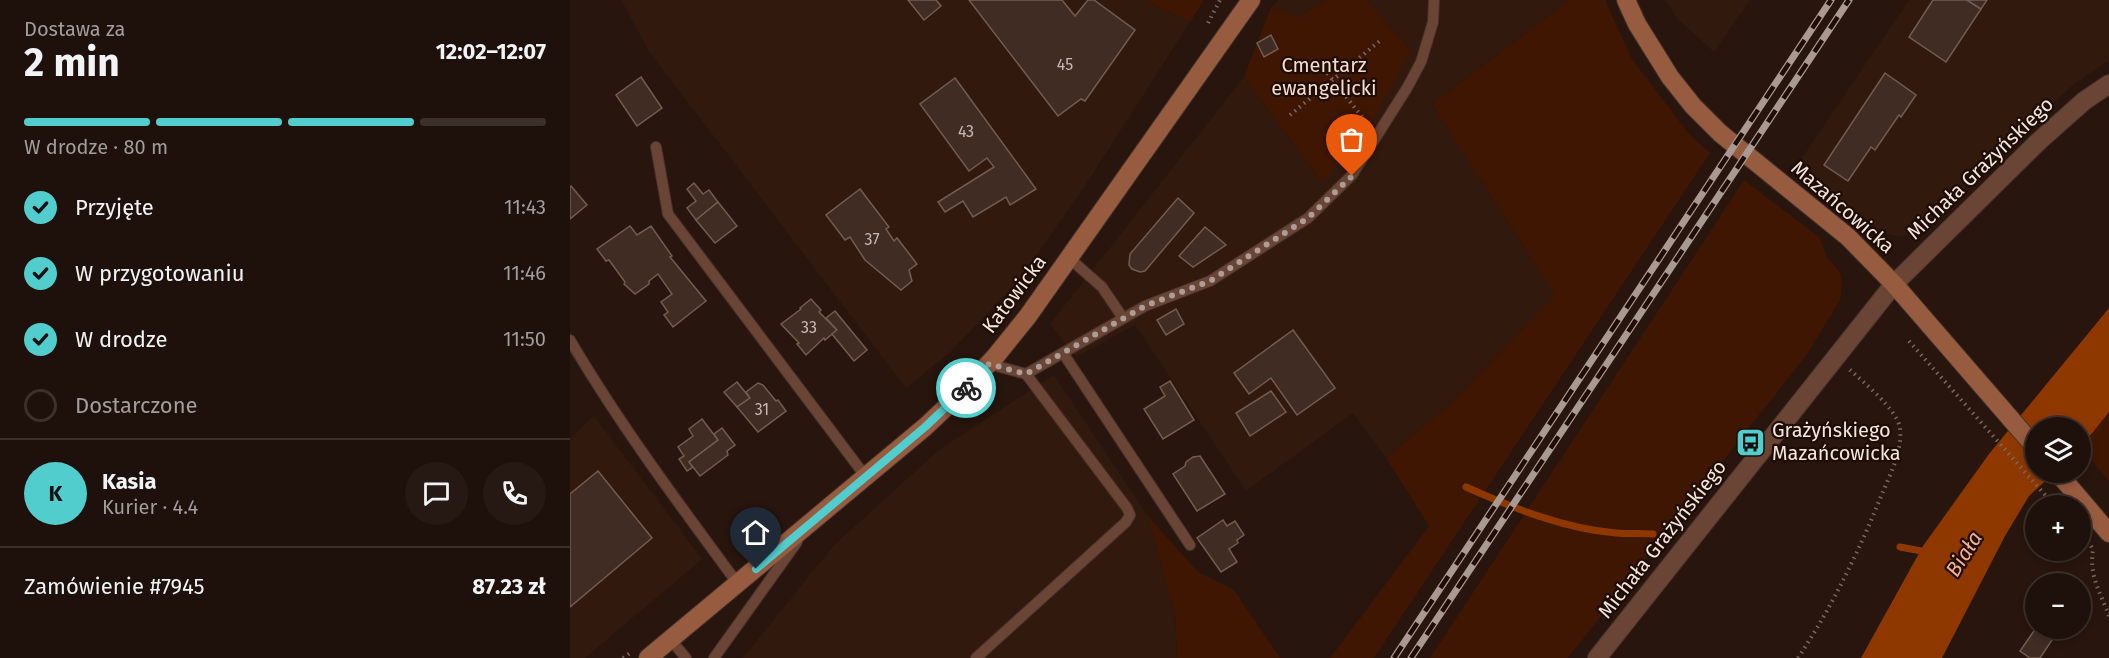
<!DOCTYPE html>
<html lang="pl">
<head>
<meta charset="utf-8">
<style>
	:root { --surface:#1e100a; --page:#261913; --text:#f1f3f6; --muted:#a19d9c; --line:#3c302b; --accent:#52cdcd }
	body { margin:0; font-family:"Fira Sans",sans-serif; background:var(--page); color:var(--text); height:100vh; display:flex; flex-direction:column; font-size:22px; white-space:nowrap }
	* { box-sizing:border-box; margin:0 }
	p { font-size:20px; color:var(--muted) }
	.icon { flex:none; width:33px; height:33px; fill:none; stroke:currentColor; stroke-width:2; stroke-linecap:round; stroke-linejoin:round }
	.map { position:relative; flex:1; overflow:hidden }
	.sheet { display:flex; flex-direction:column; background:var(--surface); width:570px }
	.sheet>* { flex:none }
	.tools { position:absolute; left:1455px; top:417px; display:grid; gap:12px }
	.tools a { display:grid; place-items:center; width:66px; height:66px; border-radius:50%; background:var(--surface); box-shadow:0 3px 9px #0003,0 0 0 2px var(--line); font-size:30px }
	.pin { position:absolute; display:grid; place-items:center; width:51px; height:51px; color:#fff; margin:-62px -26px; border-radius:50% 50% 50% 0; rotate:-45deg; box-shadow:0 0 6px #0007 }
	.pin .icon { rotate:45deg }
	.courier { position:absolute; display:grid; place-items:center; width:60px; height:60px; margin:-30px; border:4px solid #52cdcd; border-radius:50%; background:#fff; color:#222; box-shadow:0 2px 8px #0007 }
	.overview em { font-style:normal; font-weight:700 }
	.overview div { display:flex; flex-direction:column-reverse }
	.overview { display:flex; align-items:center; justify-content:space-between; height:102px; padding:0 24px }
	h1 { font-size:39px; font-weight:700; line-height:45px }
	.bar { display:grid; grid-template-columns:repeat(4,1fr); gap:9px 6px; align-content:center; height:72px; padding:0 24px }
	.bar i { height:8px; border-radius:4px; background:var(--line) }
	.bar .active { background:var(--accent) }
	.bar p { grid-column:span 4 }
	.line { display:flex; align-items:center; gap:15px; padding:0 24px; border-top:2px solid var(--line) }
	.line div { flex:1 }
	.round { display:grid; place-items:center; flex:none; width:63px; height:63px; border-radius:32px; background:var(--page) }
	ol { padding:0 24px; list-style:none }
	li { display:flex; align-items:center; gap:18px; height:66px }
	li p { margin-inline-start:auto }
	li .icon { padding:6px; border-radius:50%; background:var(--accent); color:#111; stroke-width:4 }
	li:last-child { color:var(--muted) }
	li i { width:33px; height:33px; border:3px solid var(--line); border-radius:50% }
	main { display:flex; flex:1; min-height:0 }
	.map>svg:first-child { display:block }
	.built { fill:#32190e }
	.green { fill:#3f1602 }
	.water { fill:#8e3800 }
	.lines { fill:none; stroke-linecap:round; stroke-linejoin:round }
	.stream { stroke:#8e3800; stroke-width:7 }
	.building { fill:#402c23; stroke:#725c52; stroke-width:1.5 }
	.lane-casing { stroke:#44322b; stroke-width:12 }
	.street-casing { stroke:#44322b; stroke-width:20 }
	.secondary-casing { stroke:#44322b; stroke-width:20 }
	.path { stroke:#796861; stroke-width:4; stroke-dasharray:1.5 4.5; stroke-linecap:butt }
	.lane { stroke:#6a4434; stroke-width:10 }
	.street { stroke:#6a4434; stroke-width:18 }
	.secondary { stroke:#975b40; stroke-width:18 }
	.rail-casing { stroke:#a89992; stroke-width:7 }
	.rail { stroke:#1e0c05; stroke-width:4.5; stroke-dasharray:14; stroke-linecap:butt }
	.done { stroke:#ac9d96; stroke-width:6; stroke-dasharray:0 10.8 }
	.route { stroke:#52cdcd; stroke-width:8 }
	.labels { text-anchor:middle; stroke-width:4.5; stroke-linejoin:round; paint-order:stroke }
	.number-label { font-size:16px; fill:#c6b8b1 }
	.park-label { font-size:20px; fill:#f5dcd1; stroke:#1e0c05 }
	.street-label { font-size:20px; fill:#f3e6e0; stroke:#1e0c05 }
	.poi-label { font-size:20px; fill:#f3e6e0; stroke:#1e0c05; text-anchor:start }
	.water-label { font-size:21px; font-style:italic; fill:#f7af8e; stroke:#1e0c05 }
</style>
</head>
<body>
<main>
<section class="sheet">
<div class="overview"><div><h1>2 min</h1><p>Dostawa za</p></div><em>12:02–12:07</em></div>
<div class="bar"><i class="active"></i><i class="active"></i><i class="active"></i><i></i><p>W drodze · 80 m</p></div>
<ol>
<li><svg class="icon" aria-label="check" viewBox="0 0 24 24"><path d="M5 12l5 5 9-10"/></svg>Przyjęte<p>11:43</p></li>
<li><svg class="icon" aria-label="check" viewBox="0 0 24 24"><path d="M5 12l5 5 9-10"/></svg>W przygotowaniu<p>11:46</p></li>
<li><svg class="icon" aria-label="check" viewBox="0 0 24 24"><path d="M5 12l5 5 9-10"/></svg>W drodze<p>11:50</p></li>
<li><i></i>Dostarczone</li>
</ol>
<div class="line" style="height:108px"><b class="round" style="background:var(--accent);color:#111">K</b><div><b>Kasia</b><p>Kurier · 4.4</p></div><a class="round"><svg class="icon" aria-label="chat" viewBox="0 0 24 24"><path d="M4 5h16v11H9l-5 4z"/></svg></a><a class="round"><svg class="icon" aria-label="phone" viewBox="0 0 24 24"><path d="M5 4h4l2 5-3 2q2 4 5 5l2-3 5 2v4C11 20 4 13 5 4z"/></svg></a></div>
<div class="line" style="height:78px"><div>Zamówienie #7945</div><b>87.23 zł</b></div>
</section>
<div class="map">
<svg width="1539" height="658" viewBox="0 0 1539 658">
	<rect width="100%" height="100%" fill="#28150d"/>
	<g class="built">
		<path d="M51 0H575L620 22 513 189 446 284 378 354 336 388 78 50Z"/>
		<path d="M709 0H756L729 17 701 7Z"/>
		<path d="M797 0H999L862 104 985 295 882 402 816 458 783 413 676 491 565 325 506 357 480 324 674 77 752 182 840 50Z"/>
		<path d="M1095 0H1180L1144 52 1107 18Z"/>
		<path d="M1339 0H1539V60L1504 84 1477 109 1359 222 1343 234 1331 237 1313 233 1227 165Z"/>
		<path d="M484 375 577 515 605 613 607 658H173L263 546 370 449Z"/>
		<path d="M24 416 132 559 15 658H0V438Z"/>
	</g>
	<g class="green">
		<path d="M575 0H634L620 22Z"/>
		<path d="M756 0H797L840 50 800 126 752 182 674 77 701 7 729 17Z"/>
		<path d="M999 0H1035L1062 59 1119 134 1140 153 804 658H760L859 526 816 458 882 402 985 295 862 104Z"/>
		<path d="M1174 180 1249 237 1257 257 1270 272 1272 285 1270 300 1238 353 998 658H860Z"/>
		<path d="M1539 412V481L1510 447Z"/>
		<path d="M577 515 628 572 664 590 710 658H607L605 613Z"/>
	</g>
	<path class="water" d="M1539 308V412L1511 447 1510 428H1466V472L1484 473 1459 496 1435 536 1372 658H1291L1353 546 1419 454Z"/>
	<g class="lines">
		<g class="stream">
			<path d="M896 487C943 508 995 529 1046 533 1058 534 1071 533 1083 534"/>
			<path d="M1330 547 1357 552"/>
		</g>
	</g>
	<g class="building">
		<path d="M338 0H366L371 6 354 20Z"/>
		<path d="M399 0H492L505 16 518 0H524L565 30 515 101 511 99 488 116Z"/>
		<path d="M1363 0H1397L1411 9 1376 62 1339 37Z"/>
		<path d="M1397 0H1417L1411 9Z"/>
		<path d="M701 35 708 49 694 57 687 43Z"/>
		<path d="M1315 73 1346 95 1331 117 1329 115 1305 150 1301 147 1278 181 1254 165Z"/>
		<path d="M71 77 92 108 67 126 46 95Z"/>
		<path d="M385 78 466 189 440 205 436 197 403 217 393 201 375 212 368 202 424 167 417 158 399 171 350 104Z"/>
		<path d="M124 183 133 194 139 190 148 202 126 220 117 208 126 201 117 189Z"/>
		<path d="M1 186 17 205 0 219V187Z"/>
		<path d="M290 189 319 227 316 229 324 241 327 238 347 264 339 270 342 281 331 290 295 260 280 237 275 240 256 215Z"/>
		<path d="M608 198 624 213 575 271 570 272 562 269 559 265 560 254Z"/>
		<path d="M148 202 167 226 145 243 126 220Z"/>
		<path d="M60 226 67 235 81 226 102 256 100 257 136 301 103 327 94 315 98 312 91 302 102 294 88 274 79 281V284L65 294 54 284 55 282 39 260 36 261 27 249Z"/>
		<path d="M635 227 656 245 623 267 609 256Z"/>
		<path d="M241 299 251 310 249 312 267 330 255 340 254 338 236 355 227 344 229 343 211 324 231 309 230 308Z"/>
		<path d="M606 309 614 324 596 335 587 320Z"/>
		<path d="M265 311 297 350 284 361 262 334 267 330 256 318Z"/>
		<path d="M723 330 765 388 727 415 701 378 679 394 664 373Z"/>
		<path d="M600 381 624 420 593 439 574 409 595 396 590 387Z"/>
		<path d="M167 382 180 398 167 407 154 392Z"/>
		<path d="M188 383 193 385 206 401 208 400 216 411 188 432 167 407 180 398 176 392Z"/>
		<path d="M701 391 716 412 680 436 666 413Z"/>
		<path d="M132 419 148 440 119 462 123 467 117 471 109 459 114 456 108 447 123 436 119 429Z"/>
		<path d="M152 428 165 445 157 451 158 455 130 476 119 462 148 440 144 434Z"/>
		<path d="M630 456 655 494 627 511 603 474 615 466 616 462 623 457Z"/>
		<path d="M28 471 82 538 0 607V494Z"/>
		<path d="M653 520 657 526 665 521 674 535 667 540 668 543 659 549 667 562 651 572 627 538Z"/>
		<path d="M1466 628H1484L1488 631 1470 658H1460L1450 651Z"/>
	</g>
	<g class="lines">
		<defs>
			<g id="lane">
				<path d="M86 147 98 214 296 477"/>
				<path d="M499 258 532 287 553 318"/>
				<path d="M0 340C50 425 109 504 168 584"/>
				<path d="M493 353 620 545"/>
				<path d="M419 364 456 374 575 306 640 281 738 218 782 175 837 88 851 62 863 22 864 0"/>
				<path d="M100 639 116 658"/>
				<path d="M144 658 227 542"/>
				<path d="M406 658 556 522 560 515 557 508 456 374"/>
			</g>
			<path id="street" d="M1027 658 1324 284 1468 142 1514 101 1539 84"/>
			<g id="secondary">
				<path d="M1056 0 1067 24 1100 77 1123 106 1150 133 1278 237 1324 284 1466 448"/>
				<path d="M1487 472 1539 533"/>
				<path d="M78 658 355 427 388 396 425 357 458 316 681 0"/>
			</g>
		</defs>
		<use href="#lane" class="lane-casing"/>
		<use href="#street" class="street-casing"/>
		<use href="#secondary" class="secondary-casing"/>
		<g class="path">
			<path d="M638 23 650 0"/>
			<path d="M750 64 797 123"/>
			<path d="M720 115 811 40"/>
			<path d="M1339 341 1485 506"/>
			<path d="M1521 546 1523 549C1519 577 1530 591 1539 616"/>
			<path d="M53 658 60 653"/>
			<path d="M1228 658C1262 607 1289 551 1312 494 1320 475 1333 449 1330 428 1326 408 1294 383 1279 369"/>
		</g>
		<use href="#lane" class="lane"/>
		<use href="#street" class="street"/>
		<use href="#secondary" class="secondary"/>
		<defs>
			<g id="rail">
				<path d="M824 658 1261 0"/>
				<path d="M841 658 1279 0"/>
			</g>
		</defs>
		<use href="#rail" class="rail-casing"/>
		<use href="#rail" class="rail"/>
	</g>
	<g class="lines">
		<path class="done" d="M396 388 419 364 456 374 575 306 640 281 738 218 782 176"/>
		<path class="route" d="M186 569 355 427 396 388"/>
	</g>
	<defs>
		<symbol id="bus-square" viewBox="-11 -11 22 22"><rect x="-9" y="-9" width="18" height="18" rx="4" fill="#52cdcd" stroke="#1e0c05"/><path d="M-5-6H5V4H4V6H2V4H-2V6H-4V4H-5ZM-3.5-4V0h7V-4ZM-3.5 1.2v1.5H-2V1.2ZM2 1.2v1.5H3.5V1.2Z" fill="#111"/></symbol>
	</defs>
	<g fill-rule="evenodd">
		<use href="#bus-square" x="1164" y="426" width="33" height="33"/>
	</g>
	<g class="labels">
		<g class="number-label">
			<text x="495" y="70">45</text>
			<text x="396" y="137">43</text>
			<text x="302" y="245">37</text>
			<text x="239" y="333">33</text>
			<text x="192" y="415">31</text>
		</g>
		<g class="park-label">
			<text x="754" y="72">Cmentarz<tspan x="754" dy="23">ewangelicki</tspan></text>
		</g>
		<g class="street-label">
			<text transform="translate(1410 168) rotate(-44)" y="7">Michała Grażyńskiego</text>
			<text transform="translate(1273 207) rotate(41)" y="7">Mazańcowicka</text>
			<text transform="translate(444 294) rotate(-53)" y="7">Katowicka</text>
			<text transform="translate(1092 539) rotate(-52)" y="7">Michała Grażyńskiego</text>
		</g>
		<g class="poi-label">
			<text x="1202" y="437">Grażyńskiego<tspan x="1202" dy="23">Mazańcowicka</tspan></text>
		</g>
		<g class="water-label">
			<text transform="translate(1394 554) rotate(-58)" y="7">Biała</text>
		</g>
	</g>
</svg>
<div class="tools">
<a><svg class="icon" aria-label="layers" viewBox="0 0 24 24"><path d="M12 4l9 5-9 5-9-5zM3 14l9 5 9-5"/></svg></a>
<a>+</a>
<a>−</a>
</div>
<div class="pin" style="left:782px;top:176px;background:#ea580c"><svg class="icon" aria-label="bag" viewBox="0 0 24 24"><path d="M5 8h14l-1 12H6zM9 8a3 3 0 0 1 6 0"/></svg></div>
<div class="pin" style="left:186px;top:569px;background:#1f2937"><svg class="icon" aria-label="home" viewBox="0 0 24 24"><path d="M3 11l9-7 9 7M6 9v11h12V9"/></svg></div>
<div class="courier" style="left:396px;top:388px"><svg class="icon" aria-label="bike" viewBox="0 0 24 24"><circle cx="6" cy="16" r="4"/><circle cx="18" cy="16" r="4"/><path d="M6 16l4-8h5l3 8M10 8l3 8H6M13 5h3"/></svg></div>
</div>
</main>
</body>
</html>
